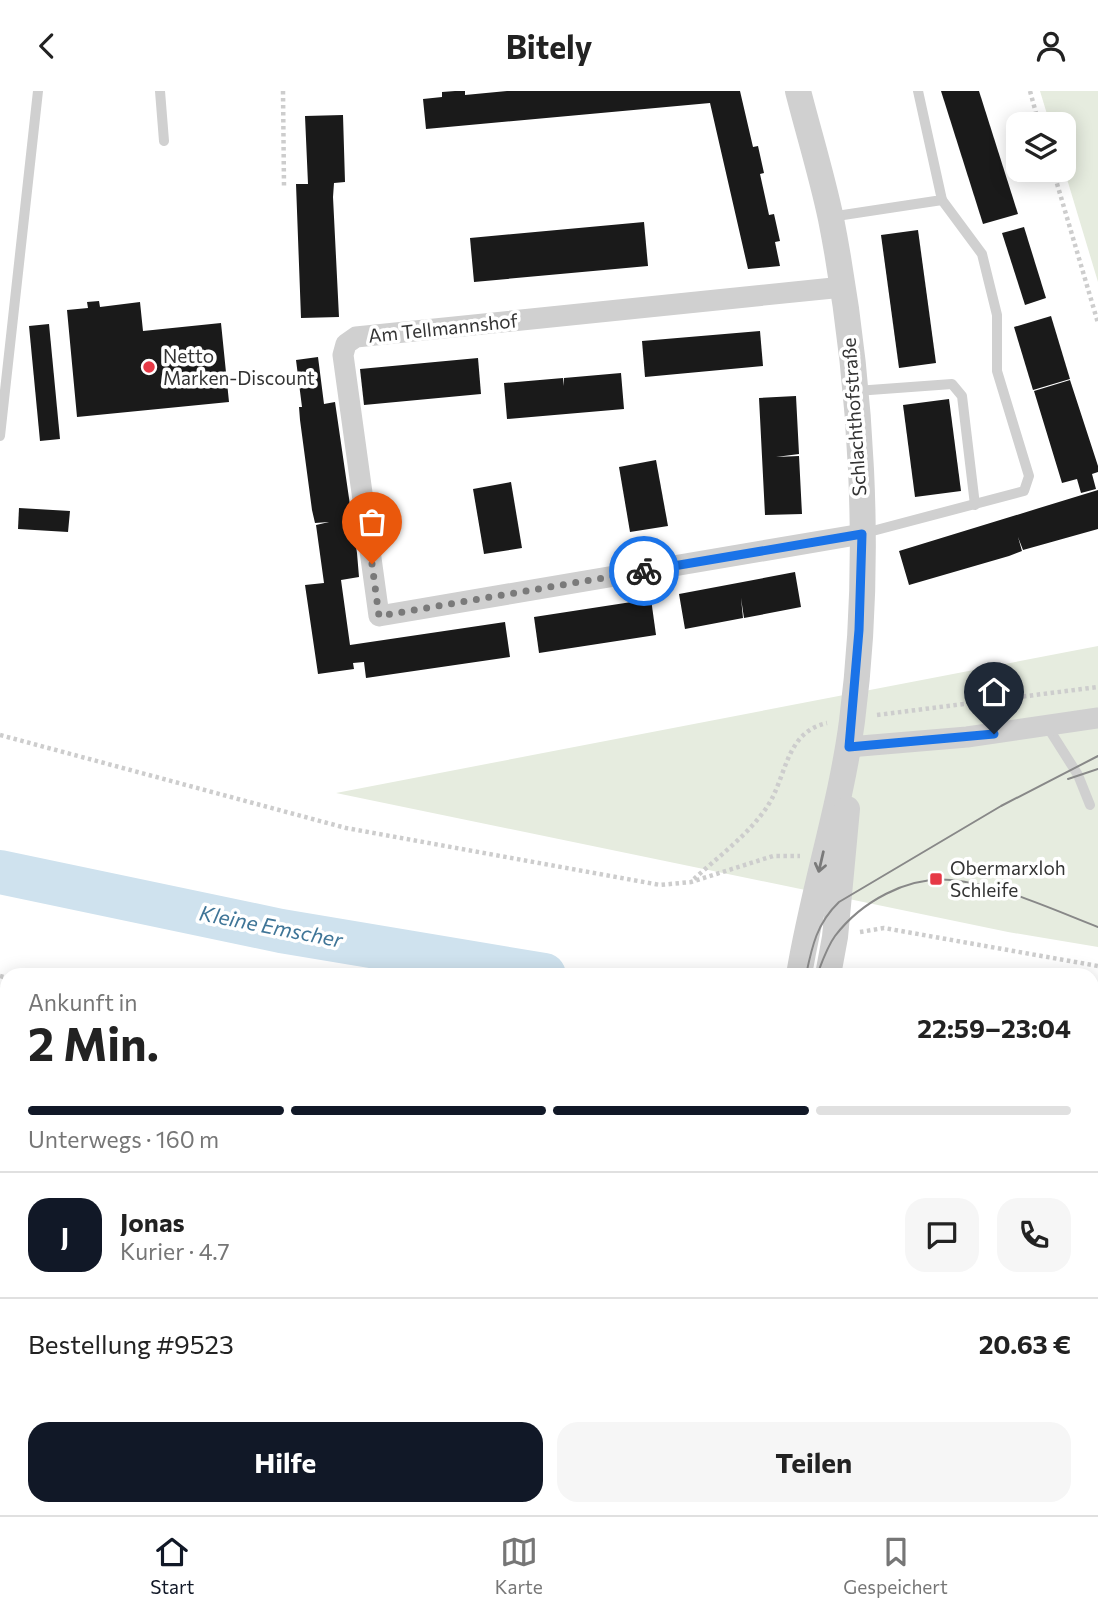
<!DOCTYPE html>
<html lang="de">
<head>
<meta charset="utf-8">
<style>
	:root { --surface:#fff; --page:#f6f6f6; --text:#222; --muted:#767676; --line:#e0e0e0; --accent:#111827 }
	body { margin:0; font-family:Commissioner,sans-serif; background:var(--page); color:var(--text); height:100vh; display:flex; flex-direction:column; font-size:26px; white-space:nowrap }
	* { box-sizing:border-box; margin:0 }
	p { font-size:23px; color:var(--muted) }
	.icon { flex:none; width:38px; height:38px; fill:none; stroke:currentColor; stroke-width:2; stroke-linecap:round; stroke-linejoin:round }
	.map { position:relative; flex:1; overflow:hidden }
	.details { position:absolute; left:0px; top:877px; width:1099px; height:548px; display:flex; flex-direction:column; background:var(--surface); border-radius:21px 21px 0 0; box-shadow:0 4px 18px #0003 }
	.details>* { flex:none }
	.fabs { position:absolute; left:1006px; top:21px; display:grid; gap:14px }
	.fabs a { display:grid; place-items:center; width:70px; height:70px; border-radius:14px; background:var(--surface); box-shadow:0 4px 18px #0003; font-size:35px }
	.pin { position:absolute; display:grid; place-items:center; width:60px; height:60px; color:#fff; margin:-72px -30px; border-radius:50% 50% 50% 0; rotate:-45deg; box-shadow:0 0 7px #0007 }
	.pin .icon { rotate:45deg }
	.courier { position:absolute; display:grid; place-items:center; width:70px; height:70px; margin:-35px; border:5px solid #1a73e8; border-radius:50%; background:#fff; color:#222; box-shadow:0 2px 9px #0007 }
	.overview em { font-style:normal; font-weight:700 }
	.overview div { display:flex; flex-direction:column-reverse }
	.overview { display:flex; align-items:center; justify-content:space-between; height:119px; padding:0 28px }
	h1 { font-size:46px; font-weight:700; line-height:52px }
	.bar { display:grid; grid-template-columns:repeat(4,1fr); gap:10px 7px; align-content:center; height:84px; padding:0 28px }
	.bar i { height:9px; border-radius:5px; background:var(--line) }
	.bar .active { background:var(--accent) }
	.bar p { grid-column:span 4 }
	.line { display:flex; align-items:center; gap:18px; padding:0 28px; border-top:2px solid var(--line) }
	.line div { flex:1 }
	.round { display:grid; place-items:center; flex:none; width:74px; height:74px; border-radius:21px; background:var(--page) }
	.button { display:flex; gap:14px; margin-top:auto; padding:14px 28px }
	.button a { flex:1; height:80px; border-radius:21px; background:var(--accent); color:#fff; font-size:28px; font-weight:700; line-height:80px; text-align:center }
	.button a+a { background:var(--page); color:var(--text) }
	header { display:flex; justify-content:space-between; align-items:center; height:91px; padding:0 28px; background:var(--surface); font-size:32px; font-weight:700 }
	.dock { display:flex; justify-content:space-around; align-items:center; height:98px; border-top:2px solid var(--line); background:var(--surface); font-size:19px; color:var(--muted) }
	.dock a { display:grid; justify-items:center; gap:4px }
	.dock .active { color:var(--accent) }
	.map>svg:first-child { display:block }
	.green { fill:#e6ecdf }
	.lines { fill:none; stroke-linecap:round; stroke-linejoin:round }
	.river { stroke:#cfe2ee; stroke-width:44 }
	.building { fill:#1a1a1a }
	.path { stroke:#cdcdcd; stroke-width:4.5; stroke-dasharray:3.5 3.5; stroke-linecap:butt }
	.service { stroke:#d0d0d0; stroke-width:10 }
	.minor { stroke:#d0d0d0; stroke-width:21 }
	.tertiary { stroke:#d0d0d0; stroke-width:26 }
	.tram { stroke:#888; stroke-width:2 }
	.rail-casing { stroke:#888; stroke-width:8 }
	.rail { stroke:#fff; stroke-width:5; stroke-dasharray:16; stroke-linecap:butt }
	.oneway { stroke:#7a7a7a }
	.done { stroke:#7a7a7a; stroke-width:7; stroke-dasharray:0 12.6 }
	.route { stroke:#1a73e8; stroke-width:9 }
	.poi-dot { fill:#e63946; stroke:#fff; stroke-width:2.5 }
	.labels { text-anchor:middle; stroke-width:7; stroke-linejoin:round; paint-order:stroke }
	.street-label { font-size:19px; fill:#333; stroke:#fff }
	.poi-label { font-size:19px; fill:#333; stroke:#fff; text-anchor:start }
	.water-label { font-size:21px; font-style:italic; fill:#3f7597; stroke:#fff }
</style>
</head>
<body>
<header><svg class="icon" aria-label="back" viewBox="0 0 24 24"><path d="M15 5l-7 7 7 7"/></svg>Bitely<svg class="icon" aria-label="person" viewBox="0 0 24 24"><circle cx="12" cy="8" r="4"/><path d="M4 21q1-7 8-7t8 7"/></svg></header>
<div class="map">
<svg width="1098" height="1424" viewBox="0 0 1098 1424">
	<rect width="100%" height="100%" fill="#fff"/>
	<g class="green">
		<path d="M1040 0H1098V191L1064 78V33H1050Z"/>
		<path d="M1098 555V856L1008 841 336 702Z"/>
	</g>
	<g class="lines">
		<g class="river">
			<path d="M0 781 281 840 544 884"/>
			<path d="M1092 980 1098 981"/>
		</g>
	</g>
	<g class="building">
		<path d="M455 0H465V4L507 0H740L753 56 758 55 764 82 760 83 769 124 774 123 780 150 775 151 780 175 748 178 710 12 426 38 423 8 442 6V1Z"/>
		<path d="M941 0H979L1018 123 983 133Z"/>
		<path d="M343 24 345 91 334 92 333 106 339 226 301 227 296 93H308L305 25Z"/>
		<path d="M644 131 648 175 474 191 470 147Z"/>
		<path d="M1024 136 1046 207 1025 214 1002 142Z"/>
		<path d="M918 139 936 272 899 277 881 144Z"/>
		<path d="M99 210 100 216 140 211 143 240 221 232 229 311 77 326 67 219 88 217 87 211Z"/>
		<path d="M1051 225 1070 288 1033 299 1014 236Z"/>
		<path d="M49 233 60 348 40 350 29 235Z"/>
		<path d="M760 240 763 275 645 286 642 250Z"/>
		<path d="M318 266 324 313 335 311 357 462 359 486 341 489 350 554 505 531 510 566 366 587 364 571 353 572 354 578 318 583 305 494 324 492 316 434 329 431 315 432 312 419 300 329 299 316H302L296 269Z"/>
		<path d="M478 267 481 303 364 314 360 278Z"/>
		<path d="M621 282 624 318 507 328 504 292 563 287 564 295V287Z"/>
		<path d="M1070 289 1098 375V381L1092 383 1096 398 1081 402 1077 388 1062 392 1034 300Z"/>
		<path d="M796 305 799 363 776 366 799 365 802 423 765 424 759 307Z"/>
		<path d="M949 308 961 400 915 406 903 314Z"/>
		<path d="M656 369 668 435 630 441 619 376Z"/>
		<path d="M511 391 522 457 484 463 473 398Z"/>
		<path d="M1098 399V438L1023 459 1018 446 1022 460 1009 465 909 494 899 460Z"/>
		<path d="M19 417 70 420 68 441 18 438Z"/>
		<path d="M795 481 801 516 744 527 741 507 743 527 685 538 679 503Z"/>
		<path d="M651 508 656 544 539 562 534 526Z"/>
		<path d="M7 1418H40L39 1424H13Z"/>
		<rect x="158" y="1418" width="34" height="6"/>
		<path d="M312 1418H346V1424H311Z"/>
		<path d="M467 1418H501V1424H466Z"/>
		<path d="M612 1418H648L647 1424H611Z"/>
		<path d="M808 1418 842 1422V1424H807Z"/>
	</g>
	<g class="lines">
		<g class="path">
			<path d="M283 0 284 95"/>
			<path d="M1030 0 1039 33"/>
			<path d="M1053 79 1098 232"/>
			<path d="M877 624 1098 596"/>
			<path d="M0 644 346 737 660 794 691 791 773 765H800"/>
			<path d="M694 788C718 766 749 743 767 716 787 686 785 641 827 632"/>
			<path d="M860 841 884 837 1098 875"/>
			<path d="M0 885 7 887"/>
		</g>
		<g class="service">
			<path d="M160 0 164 50"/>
			<path d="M830 126 942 109 918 0"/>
			<path d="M856 300 952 293 962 305 975 414"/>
			<path d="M0 345 38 0"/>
			<path d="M865 442 1024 400 1029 385 997 280V224L982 163 942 109"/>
			<path d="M1047 635 1078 684 1090 714"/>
			<path d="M1092 1078 1098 1079"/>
			<path d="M1092 1190 1098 1191"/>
			<path d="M889 1424 890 1418"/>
		</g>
		<g class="minor">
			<path d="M843 196 356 246 346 253 343 264 379 525 862 443"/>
			<path d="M849 656 967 646 1098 627"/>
			<path d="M0 1267 7 1268"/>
		</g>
		<g class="tertiary">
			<path d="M798 0C809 43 822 85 831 128 862 287 873 469 852 630 841 715 813 798 799 884"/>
			<path d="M828 884 835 846 847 718"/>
			<path d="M1092 1408H1098"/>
			<path d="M693 1424 695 1418"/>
			<path d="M736 1424 737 1418"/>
		</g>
		<g class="tram">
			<path d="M1068 688 1098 678"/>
			<path d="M806 884C812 855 817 832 839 811L1001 715 1098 665"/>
			<path d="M817 884C822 871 827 856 835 845 861 811 907 785 951 789 998 793 1054 819 1098 836"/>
			<path d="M703 1424 705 1418"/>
			<path d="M723 1424 724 1418"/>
		</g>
		<defs>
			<path id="rail" d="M1092 1189 1098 1190"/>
		</defs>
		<use href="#rail" class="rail-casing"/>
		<use href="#rail" class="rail"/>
	</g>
	<defs><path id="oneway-shaft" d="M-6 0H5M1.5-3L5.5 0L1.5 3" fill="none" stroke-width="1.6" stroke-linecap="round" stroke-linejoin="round" transform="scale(1.75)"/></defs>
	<use class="oneway" href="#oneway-shaft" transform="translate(821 771) rotate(103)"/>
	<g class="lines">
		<path class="done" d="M372 473 379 525 644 480"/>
		<path class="route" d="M644 480 862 443 859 539 849 656 994 643"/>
	</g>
	<g class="poi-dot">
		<circle cx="149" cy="276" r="7"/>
		<rect x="929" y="781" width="14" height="14" rx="3.5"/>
	</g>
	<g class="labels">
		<g class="street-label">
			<text transform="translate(443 237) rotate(-6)" y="7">Am Tellmannshof</text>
			<text transform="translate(854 326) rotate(-94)" y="7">Schlachthofstraße</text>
		</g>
		<g class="poi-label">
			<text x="163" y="272">Netto<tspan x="163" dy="22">Marken-Discount</tspan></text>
			<text x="950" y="784">Obermarxloh<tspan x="950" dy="22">Schleife</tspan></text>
		</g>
		<g class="water-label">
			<text transform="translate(271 836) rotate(11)" y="7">Kleine Emscher</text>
		</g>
	</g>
</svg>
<div class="fabs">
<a><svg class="icon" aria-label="layers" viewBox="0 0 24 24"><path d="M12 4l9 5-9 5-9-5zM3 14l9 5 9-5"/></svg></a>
</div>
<div class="pin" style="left:372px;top:473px;background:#ea580c"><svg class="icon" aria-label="bag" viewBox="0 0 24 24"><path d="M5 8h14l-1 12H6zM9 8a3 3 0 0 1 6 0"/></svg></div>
<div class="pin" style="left:994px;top:643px;background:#1f2937"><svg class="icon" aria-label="home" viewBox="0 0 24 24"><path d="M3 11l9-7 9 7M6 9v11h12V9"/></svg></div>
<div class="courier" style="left:644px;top:480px"><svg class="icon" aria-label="bike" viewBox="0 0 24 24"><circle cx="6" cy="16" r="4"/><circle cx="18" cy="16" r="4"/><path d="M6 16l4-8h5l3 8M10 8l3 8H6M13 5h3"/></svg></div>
<section class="details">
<div class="overview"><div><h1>2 Min.</h1><p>Ankunft in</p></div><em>22:59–23:04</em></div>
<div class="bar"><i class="active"></i><i class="active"></i><i class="active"></i><i></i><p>Unterwegs · 160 m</p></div>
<div class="line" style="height:126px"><b class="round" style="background:var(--accent);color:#fff">J</b><div><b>Jonas</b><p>Kurier · 4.7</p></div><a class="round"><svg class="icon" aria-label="chat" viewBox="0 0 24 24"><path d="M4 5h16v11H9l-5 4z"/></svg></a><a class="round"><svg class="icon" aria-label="phone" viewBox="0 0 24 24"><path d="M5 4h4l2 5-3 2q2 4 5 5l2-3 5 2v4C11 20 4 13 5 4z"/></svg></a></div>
<div class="line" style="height:91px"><div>Bestellung #9523</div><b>20.63 €</b></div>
<div class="button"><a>Hilfe</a><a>Teilen</a></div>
</section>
</div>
<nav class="dock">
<a class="active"><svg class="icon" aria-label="home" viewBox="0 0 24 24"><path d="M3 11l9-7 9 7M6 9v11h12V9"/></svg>Start</a>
<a><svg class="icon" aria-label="map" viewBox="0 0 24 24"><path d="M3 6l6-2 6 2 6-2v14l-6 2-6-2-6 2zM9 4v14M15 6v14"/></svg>Karte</a>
<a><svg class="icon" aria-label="saved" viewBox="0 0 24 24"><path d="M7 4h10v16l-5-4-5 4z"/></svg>Gespeichert</a>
</nav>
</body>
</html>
